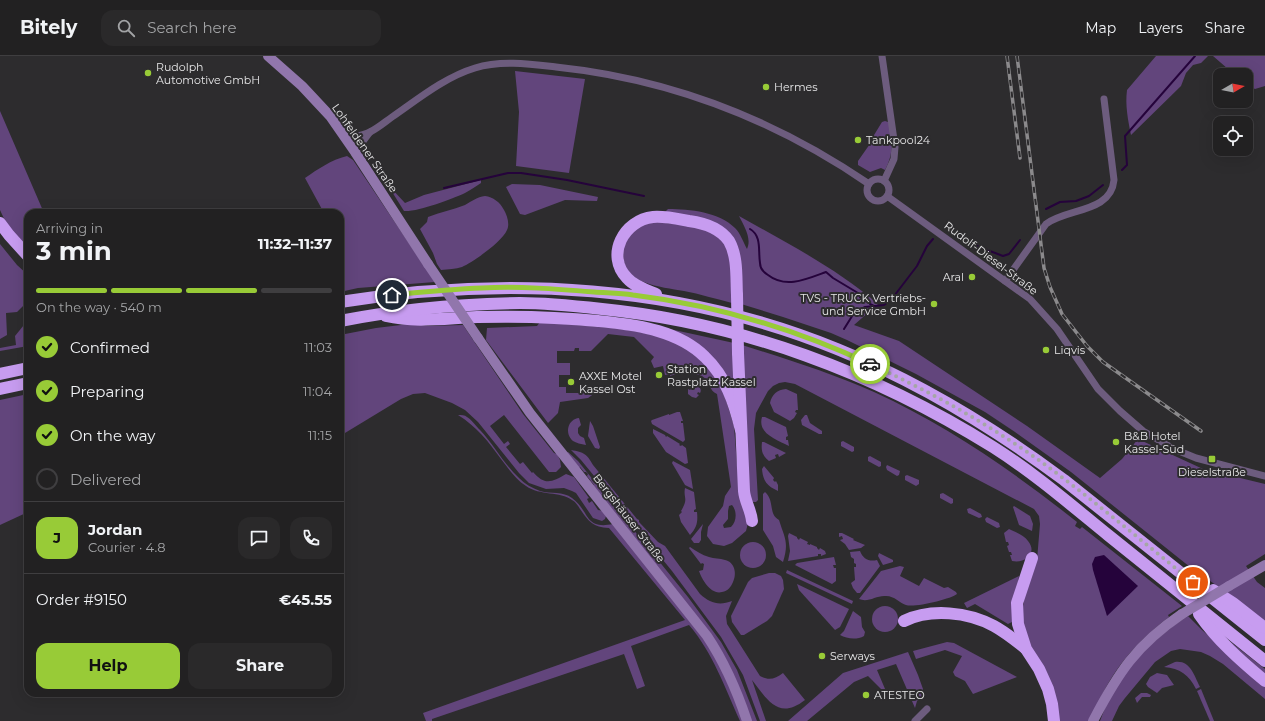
<!DOCTYPE html>
<html lang="en">
<head>
<meta charset="utf-8">
<style>
	:root { --surface:#222122; --page:#2a292a; --text:#f1f3f6; --muted:#a2a3a5; --line:#3f3e40; --accent:#98cb37 }
	body { margin:0; font-family:Montserrat,sans-serif; background:var(--page); color:var(--text); height:100vh; display:flex; flex-direction:column; font-size:15px; white-space:nowrap }
	* { box-sizing:border-box; margin:0 }
	p { font-size:13px; color:var(--muted) }
	.icon { flex:none; width:22px; height:22px; fill:none; stroke:currentColor; stroke-width:2; stroke-linecap:round; stroke-linejoin:round }
	.map { position:relative; flex:1; overflow:hidden }
	.panel { position:absolute; left:24px; top:153px; width:320px; height:488px; display:flex; flex-direction:column; background:var(--surface); border-radius:12px; box-shadow:0 4px 16px #0002,0 0 0 1px var(--line) }
	.panel>* { flex:none }
	.needle { width:26px; rotate:81deg }
	.fabs { position:absolute; left:1213px; top:12px; display:grid; gap:8px }
	.fabs a { display:grid; place-items:center; width:40px; height:40px; border-radius:8px; background:var(--surface); box-shadow:0 4px 16px #0002,0 0 0 1px var(--line); font-size:20px }
	.pin { position:absolute; display:grid; place-items:center; width:34px; height:34px; color:#fff; margin:-17px; border:2px solid #fff; border-radius:50%; box-shadow:0 1px 4px #0007 }
	.courier { position:absolute; display:grid; place-items:center; width:40px; height:40px; margin:-20px; border:3px solid #98cb37; border-radius:50%; background:#fff; color:#222; box-shadow:0 1px 5px #0007 }
	.overview em { font-style:normal; font-weight:700 }
	.overview div { display:flex; flex-direction:column-reverse }
	.overview { display:flex; align-items:center; justify-content:space-between; height:68px; padding:0 12px }
	h1 { font-size:26px; font-weight:700; line-height:30px }
	.bar { display:grid; grid-template-columns:repeat(4,1fr); gap:6px 4px; align-content:center; height:48px; padding:0 12px }
	.bar i { height:5px; border-radius:3px; background:var(--line) }
	.bar .active { background:var(--accent) }
	.bar p { grid-column:span 4 }
	.line { display:flex; align-items:center; gap:10px; padding:0 12px; border-top:1px solid var(--line) }
	.line div { flex:1 }
	.round { display:grid; place-items:center; flex:none; width:42px; height:42px; border-radius:12px; background:var(--page) }
	ol { padding:0 12px; list-style:none }
	li { display:flex; align-items:center; gap:12px; height:44px }
	li p { margin-inline-start:auto }
	li .icon { padding:4px; border-radius:50%; background:var(--accent); color:#111; stroke-width:4 }
	li:last-child { color:var(--muted) }
	li i { width:22px; height:22px; border:2px solid var(--line); border-radius:50% }
	.action { display:flex; gap:8px; margin-top:auto; padding:8px 12px }
	.action a { flex:1; height:46px; border-radius:12px; background:var(--accent); color:#111; font-size:16px; font-weight:700; line-height:46px; text-align:center }
	.action a+a { background:var(--page); color:var(--text) }
	header { display:flex; align-items:center; gap:24px; box-sizing:border-box; height:56px; padding:0 20px; background:var(--surface); border-bottom:1px solid var(--line) }
	header strong { font-size:19px }
	nav { display:flex; gap:22px; margin-inline-start:auto; font-size:14px }
	.search { width:280px; height:36px; background:var(--page); display:flex; align-items:center; gap:10px; box-sizing:border-box; padding:0 14px; border-radius:12px; color:var(--muted); font-size:15px }
	.map>svg:first-child { display:block }
	.green { fill:#62457c; fill-rule:evenodd }
	.water { fill:#25033b }
	.lines { fill:none; stroke-linecap:round; stroke-linejoin:round }
	.stream { stroke:#25033b; stroke-width:2 }
	.street { stroke:#6d5c7e; stroke-width:7 }
	.secondary { stroke:#9176ac; stroke-width:10 }
	.highway { stroke:#c79cf0; stroke-width:12 }
	.rail-casing { stroke:#8b8a8c; stroke-width:3.5 }
	.rail { stroke:#2d2c2e; stroke-width:2; stroke-dasharray:6; stroke-linecap:butt }
	.secondary-bridge { stroke:#9176ac; stroke-width:10 }
	.highway-bridge { stroke:#c79cf0; stroke-width:12 }
	.done { stroke:#a6a6a7; stroke-width:4; stroke-dasharray:0 7.2 }
	.route { stroke:#98cb37; stroke-width:5 }
	.poi-dot { fill:#98cb37; stroke:#2d2c2e; stroke-width:1.5 }
	.labels { text-anchor:middle; stroke-width:4; stroke-linejoin:round; paint-order:stroke }
	.poi-label { font-size:11px; fill:#e7e7e8; stroke:#2d2c2e; text-anchor:start }
	.street-label { font-size:11px; fill:#e7e7e8; stroke:#2d2c2e }
</style>
</head>
<body>
<header>
<strong>Bitely</strong>
<div class="search"><svg class="icon" aria-label="search" viewBox="0 0 24 24"><circle cx="10" cy="10" r="6"/><path d="M15 15l6 6"/></svg>Search here</div>
<nav><a>Map</a><a>Layers</a><a>Share</a></nav>
</header>
<div class="map">
<svg width="1265" height="665" viewBox="0 0 1265 665">
	<rect width="100%" height="100%" fill="#2d2c2e"/>
	<g class="green">
		<path d="M1156 0H1208L1201 7 1193 9 1186 17 1181 30 1131 79C1128 64 1125 49 1127 34Z"/>
		<path d="M1213 0H1265V30L1255 33 1246 28V19H1235Z"/>
		<path d="M515 15 585 23 569 117 516 110 519 56Z"/>
		<path d="M0 55 44 157H28V193L7 169 0 154Z"/>
		<path d="M885 65 888 66 889 68C892 87 894 97 885 114L881 112 870 116 858 109V105L872 85 871 84 882 66Z"/>
		<path d="M347 100 353 104 435 226 358 232 340 236V157H324L305 122C318 113 331 104 347 100Z"/>
		<path d="M481 124V127C476 130 471 134 465 137 452 143 418 156 404 155L389 131 391 132 405 147 424 139Z"/>
		<path d="M512 128 540 129 598 141 597 145 565 144 525 159 520 158 506 131Z"/>
		<path d="M485 140C493 141 500 146 504 154 507 159 510 168 507 174 502 186 473 206 462 211 456 213 448 213 441 214L437 208 433 197 420 173 427 166 428 161C440 156 453 154 465 149 472 145 477 141 485 140Z"/>
		<path d="M668 153C690 153 719 156 735 172 741 178 743 186 747 193 752 182 744 170 739 160 787 187 836 212 878 248L854 269 899 285 1027 370 1100 422 1122 403 1138 383 1203 413 1265 428V498L1246 510 1257 526 1265 532V567L1231 539 1195 515 1071 416 1015 376 985 356 916 318 847 284 831 277 783 261 741 248 732 184 664 157Z"/>
		<path d="M655 166C682 169 725 168 730 203 732 217 731 232 732 247 716 243 700 238 684 235 658 230 617 228 624 191 625 186 634 173 638 171 642 168 650 167 655 166Z"/>
		<path d="M0 188 17 209 28 219V245L17 256 6 257 7 279 0 283Z"/>
		<path d="M28 264V290L0 295V292L16 289 15 280Z"/>
		<path d="M540 266 613 272 640 276 669 283 694 297 720 325 734 370 737 409 749 463 746 475 732 487 724 490 713 488 707 480 708 471 723 450 725 440 731 431 717 338C709 335 710 325 702 320 695 317 689 319 682 316L670 320V318L665 319 663 310 654 312 651 305 654 301 634 281 608 278 591 295H579V292H575L574 295H557V307H570V319H559V331H566V337H583V331H589L595 337 588 342 560 346 558 357 548 367 486 284 487 272 537 270ZM732 449C737 455 737 465 731 471L724 472 723 469 728 463V455L729 450Z"/>
		<path d="M409 268 426 270 463 269 523 358 554 397 557 398 560 404 561 411 556 416H549L504 359 490 370 504 388 508 385 510 388 506 391 520 408 523 406 532 417 533 416C545 430 552 426 566 418L574 421 589 442 587 443 589 447 592 445 598 454 604 455 606 460 605 463 602 465 593 462 576 437 572 435 564 432 546 433 529 427 519 417 478 366 465 354 452 347 425 337 413 338 401 343 340 380V279L376 272Z"/>
		<path d="M665 272 734 287 735 333Z"/>
		<path d="M742 289C787 303 831 317 874 336 948 370 1014 416 1077 466L1075 470 1080 473 1082 471 1182 550 1168 559 1169 561C1130 591 1108 619 1091 665H1058L1027 585 1022 558 1024 543 1037 504 1040 468 1039 460 1034 453 795 328 785 326 779 327 773 330 768 335 756 357 754 373 758 444 756 446H753L749 443Z"/>
		<path d="M691 328 697 329C700 331 702 334 700 337L698 336 697 338 699 339 696 342 692 341 688 338V333L690 334 692 332 690 330Z"/>
		<path d="M786 333 797 338 798 354H796L795 356 797 357 794 362 790 365 774 356 770 347C772 338 777 334 786 333Z"/>
		<path d="M28 338V456L0 469V344Z"/>
		<path d="M677 356H680L683 365H681V367H683L685 384 683 386 652 368 651 365 652 364 669 358V359Z"/>
		<path d="M458 359C461 359 465 359 467 361 472 364 476 370 480 374 494 389 504 408 519 422 525 428 532 432 540 435 551 438 563 435 572 442 590 455 584 474 613 468L711 591 745 665H740C725 632 713 597 689 569L631 590 645 630 637 633 624 598 432 663V665H426L423 657 685 564 609 472C593 471 589 466 580 453 578 450 576 446 572 444 560 435 540 440 526 430 515 423 508 412 501 403 488 385 477 371 458 359Z"/>
		<path d="M805 359H807L810 367 822 375V378H819L802 369 801 364Z"/>
		<path d="M762 361H765L786 371 788 380 786 381V384H788L789 390C778 384 757 378 762 361Z"/>
		<path d="M579 362 581 369 578 372V377L580 380 584 382 586 389C581 388 576 387 573 385 564 377 568 363 579 362Z"/>
		<path d="M590 365 593 370 600 391 599 393 595 392 588 380Z"/>
		<path d="M653 373 665 379 666 381 667 380 680 388 679 389 681 390 682 389 686 392 688 407 685 408 666 396 653 377Z"/>
		<path d="M843 385 854 391V395L852 396 841 390V386Z"/>
		<path d="M762 386H764L786 397 779 401 778 398 775 399 776 402 769 405C762 400 761 394 762 386Z"/>
		<path d="M571 394C584 396 587 398 593 409L637 463 639 464V466L658 486 665 490 700 538C710 547 719 550 732 545L726 560 727 568 760 620C769 625 775 623 783 617L805 644C778 665 767 643 752 624L766 665H760L743 619 721 581 672 515 581 404Z"/>
		<path d="M568 396 578 405 594 425 688 541 721 586 737 614 757 665H751L741 636 626 470 593 429H594L587 420 588 418 586 416H584L580 411 579 412 567 397Z"/>
		<path d="M870 400 881 406V410L879 411 868 405V401Z"/>
		<path d="M673 405 690 414 693 433 685 429 672 407Z"/>
		<path d="M887 409 900 415 899 419 897 420 887 414 886 411Z"/>
		<path d="M764 410 774 422 773 424 775 426 776 425 778 429V435C767 430 763 425 762 413Z"/>
		<path d="M907 419 919 424V428L916 430 905 424V420Z"/>
		<path d="M685 432 694 436 696 453 694 454V456H697C698 466 697 471 690 479L681 466 679 459 682 456 681 455C689 442 683 442 685 432Z"/>
		<path d="M765 436C775 445 768 458 779 464 785 483 789 486 783 506L776 501 773 490 763 474V438Z"/>
		<path d="M943 437 953 443V447L951 448 940 442V438Z"/>
		<path d="M1014 450 1030 460 1033 468 1032 475 1019 469 1013 451Z"/>
		<path d="M970 452 981 458 982 461 979 462 968 457 967 453Z"/>
		<path d="M987 461 999 467 1000 471 997 472 986 466 985 463Z"/>
		<path d="M703 468 701 476V484L699 487H694L691 483Z"/>
		<path d="M1009 473C1015 476 1024 479 1028 485 1038 497 1025 508 1012 505L1010 499H1012L1011 496H1009L1007 490 1009 489 1008 486H1006L1004 477Z"/>
		<path d="M789 477 797 481V482L799 484 800 482 808 486 807 488 810 489V488L817 491V492L819 494 820 492 825 495 826 498 821 500V498H818V500L788 505 790 495 788 480Z"/>
		<path d="M839 477H842L854 483 853 484 865 489 861 492 849 494 845 488 841 485 840 484 843 483 842 480 839 481Z"/>
		<circle cx="753" cy="499" r="13"/>
		<path d="M690 491C696 495 702 499 709 501 714 503 720 502 725 504 735 506 737 518 733 526 731 531 728 535 722 536 711 539 702 524 699 515L703 514 704 508 702 507 701 508 689 492Z"/>
		<path d="M860 495C863 503 869 506 877 504L880 510 860 537H857L853 532 851 527 855 524 854 511H856V508L854 507V503L851 501 850 496Z"/>
		<path d="M879 497 893 504V506L883 509 878 500Z"/>
		<path d="M834 501 836 509H833L834 512H836V525L832 528 795 509 797 507Z"/>
		<path d="M900 510 904 511 900 520 919 530 924 522 944 532 948 531 956 536 957 538C951 543 914 552 906 549 899 547 895 540 886 540 876 539 869 547 859 543L881 515Z"/>
		<path d="M787 514 853 545 852 548 786 517Z"/>
		<path d="M769 517H775L781 520 783 524 784 533 772 560 767 565 744 579H741L732 566 731 560 748 526 752 522Z"/>
		<path d="M1019 520 1012 566 1008 568 975 548 967 552 964 547Z"/>
		<path d="M797 528 849 553 840 571 835 574 799 534Z"/>
		<circle cx="885" cy="563" r="13"/>
		<path d="M853 555 861 561 862 571 865 576 864 580C857 584 847 583 840 579L844 575Z"/>
		<path d="M1188 560 1202 574 1265 630V643L1223 608 1210 600 1201 596 1180 593 1171 595 1155 606 1125 642 1119 650 1112 665H1100C1117 619 1148 586 1188 560Z"/>
		<path d="M1223 580 1265 613V618Z"/>
		<path d="M947 586 954 587 1017 621 973 638 965 625 955 620 953 616 962 600 945 594 916 603 913 595Z"/>
		<path d="M908 596 918 619 923 633V641L917 645 915 652 896 608 877 614 888 640 868 620 854 626 807 665H788L843 617Z"/>
		<path d="M1175 606C1190 604 1194 619 1200 631L1196 633C1189 619 1180 612 1164 611Z"/>
		<path d="M1157 617 1167 619 1174 629 1162 632 1157 637 1148 631 1146 628 1150 621Z"/>
		<path d="M1201 633 1214 665H1210L1197 635Z"/>
		<path d="M1141 637H1147L1151 639 1150 641H1142L1137 647 1135 642Z"/>
	</g>
	<path class="water" d="M1104 499 1138 530 1107 560 1093 514 1092 508 1095 501Z"/>
	<g class="lines">
		<g class="stream">
			<path d="M1122 114 1127 109 1125 80 1195 0"/>
			<path d="M444 132 508 117H521L567 124 644 140"/>
			<path d="M1046 153 1060 146 1076 145 1089 140 1103 129"/>
			<path d="M750 173C762 180 758 195 760 207 760 213 763 216 768 219 786 233 807 223 826 216L833 222 858 237 860 241 867 243 870 248 874 250"/>
			<path d="M954 175 974 189 1003 200 1009 198 1020 184"/>
			<path d="M844 273 854 257 865 251 884 249 891 244 917 210 927 190 933 183"/>
		</g>
		<g class="street">
			<path d="M882 0 895 91 894 103 884 125"/>
			<path d="M347 83C354 81 363 79 370 76 378 72 385 66 392 61 418 43 445 21 475 12 500 4 530 8 556 11 671 23 774 63 869 128"/>
			<path d="M355 96 370 76"/>
			<circle cx="878" cy="134" r="11"/>
			<path d="M887 140 1030 243 1057 273 1098 333 1120 355 1143 375 1174 393 1196 402 1265 420"/>
			<path d="M1005 225 1046 168C1067 152 1111 157 1114 124L1104 43"/>
			<path d="M915 665 927 653"/>
		</g>
		<g class="secondary">
			<path d="M268 0 302 30 330 60 355 96 428 208"/>
			<path d="M478 282 530 357 707 580C725 607 737 635 747 665"/>
			<path d="M1229 530 1265 509"/>
			<path d="M1093 665C1118 617 1136 589 1182 558"/>
		</g>
		<g class="highway">
			<path d="M0 167 9 179 28 200"/>
			<path d="M656 238C646 234 634 230 627 222 605 199 624 164 653 161 665 160 678 163 689 165 704 167 720 172 729 185 738 201 736 222 737 239"/>
			<path d="M340 246C506 219 681 229 837 293 919 326 994 372 1064 424L1265 584"/>
			<path d="M386 260C416 267 447 262 477 261 518 260 558 261 598 265 618 267 639 269 658 275 675 280 693 289 705 301 726 321 734 346 741 374"/>
			<path d="M340 265C400 253 459 248 520 247 547 247 575 250 602 253 742 267 875 317 993 391 1034 417 1071 449 1108 479 1160 521 1213 563 1265 605"/>
			<path d="M738 297 744 435C745 446 751 454 752 465"/>
			<path d="M0 318 28 312"/>
			<path d="M0 333 28 327"/>
			<path d="M1032 502 1017 547 1018 568 1026 593 1039 613 1048 633 1052 648 1054 665"/>
			<path d="M1213 534 1233 547 1265 572"/>
			<path d="M1199 558C1217 584 1241 605 1265 625"/>
			<path d="M904 565C931 552 968 556 994 570 1005 576 1015 584 1025 592"/>
		</g>
		<defs>
			<g id="rail">
				<path d="M1007 0 1020 102"/>
				<path d="M1017 0 1044 212 1050 231 1062 258 1087 290 1103 306 1201 375"/>
			</g>
		</defs>
		<use href="#rail" class="rail-casing"/>
		<use href="#rail" class="rail"/>
		<g class="secondary-bridge">
			<path d="M428 208 478 282"/>
			<path d="M1182 558 1229 530"/>
		</g>
		<path class="highway-bridge" d="M737 239 738 297"/>
	</g>
	<g class="lines">
		<path class="done" d="M870 308C927 334 981 364 1033 400 1088 439 1140 484 1193 526"/>
		<path class="route" d="M392 239C422 236 452 233 482 232 519 230 557 233 594 236 607 237 620 237 633 239 714 249 795 273 870 308"/>
	</g>
	<g class="poi-dot">
		<circle cx="148" cy="17" r="4"/>
		<circle cx="766" cy="31" r="4"/>
		<circle cx="858" cy="84" r="4"/>
		<circle cx="972" cy="221" r="4"/>
		<circle cx="934" cy="248" r="4"/>
		<circle cx="1046" cy="294" r="4"/>
		<circle cx="659" cy="319" r="4"/>
		<circle cx="571" cy="326" r="4"/>
		<circle cx="1116" cy="386" r="4"/>
		<rect x="1208" y="399" width="8" height="8" rx="2"/>
		<circle cx="822" cy="600" r="4"/>
		<circle cx="866" cy="639" r="4"/>
	</g>
	<g class="labels">
		<g class="poi-label">
			<text x="156" y="15">Rudolph<tspan x="156" dy="13">Automotive GmbH</tspan></text>
			<text x="774" y="35">Hermes</text>
			<text x="866" y="88">Tankpool24</text>
			<text x="964" y="225" text-anchor="end">Aral</text>
			<text x="926" y="246" text-anchor="end">TVS - TRUCK Vertriebs-<tspan x="926" dy="13">und Service GmbH</tspan></text>
			<text x="1054" y="298">Liqvis</text>
			<text x="667" y="317">Station<tspan x="667" dy="13">Rastplatz Kassel</tspan></text>
			<text x="579" y="324">AXXE Motel<tspan x="579" dy="13">Kassel Ost</tspan></text>
			<text x="1124" y="384">B&amp;B Hotel<tspan x="1124" dy="13">Kassel-Süd</tspan></text>
			<text x="1212" y="420" text-anchor="middle">Dieselstraße</text>
			<text x="830" y="604">Serways</text>
			<text x="874" y="643">ATESTEO</text>
		</g>
		<g class="street-label">
			<text transform="translate(365 92) rotate(55)" y="4">Lohfeldener Straße</text>
			<text transform="translate(991 202) rotate(37)" y="4">Rudolf-Diesel-Straße</text>
			<text transform="translate(629 462) rotate(52)" y="4">Bergshäuser Straße</text>
		</g>
	</g>
</svg>
<div class="fabs">
<a><svg class="needle" viewBox="-14 -14 28 28"><path d="M0-13l5 13h-10z" fill="#e53935"/><path d="M0 13l5-13h-10z" fill="#a2a3a5"/></svg></a>
<a><svg class="icon" aria-label="locate" viewBox="0 0 24 24"><circle cx="12" cy="12" r="6"/><path d="M12 2v4M12 18v4M2 12h4M18 12h4"/></svg></a>
</div>
<div class="pin" style="left:1193px;top:526px;background:#ea580c"><svg class="icon" aria-label="bag" viewBox="0 0 24 24"><path d="M5 8h14l-1 12H6zM9 8a3 3 0 0 1 6 0"/></svg></div>
<div class="pin" style="left:392px;top:239px;background:#1f2937"><svg class="icon" aria-label="home" viewBox="0 0 24 24"><path d="M3 11l9-7 9 7M6 9v11h12V9"/></svg></div>
<div class="courier" style="left:870px;top:308px"><svg class="icon" aria-label="car" viewBox="0 0 24 24"><path d="M5 17H2v-5l4-1 3-4h7l3 4 3 1v5h-3M9 17h6M6 11h13"/><circle cx="7" cy="17" r="2"/><circle cx="17" cy="17" r="2"/></svg></div>
<section class="panel">
<div class="overview"><div><h1>3 min</h1><p>Arriving in</p></div><em>11:32–11:37</em></div>
<div class="bar"><i class="active"></i><i class="active"></i><i class="active"></i><i></i><p>On the way · 540 m</p></div>
<ol>
<li><svg class="icon" aria-label="check" viewBox="0 0 24 24"><path d="M5 12l5 5 9-10"/></svg>Confirmed<p>11:03</p></li>
<li><svg class="icon" aria-label="check" viewBox="0 0 24 24"><path d="M5 12l5 5 9-10"/></svg>Preparing<p>11:04</p></li>
<li><svg class="icon" aria-label="check" viewBox="0 0 24 24"><path d="M5 12l5 5 9-10"/></svg>On the way<p>11:15</p></li>
<li><i></i>Delivered</li>
</ol>
<div class="line" style="height:72px"><b class="round" style="background:var(--accent);color:#111">J</b><div><b>Jordan</b><p>Courier · 4.8</p></div><a class="round"><svg class="icon" aria-label="chat" viewBox="0 0 24 24"><path d="M4 5h16v11H9l-5 4z"/></svg></a><a class="round"><svg class="icon" aria-label="phone" viewBox="0 0 24 24"><path d="M5 4h4l2 5-3 2q2 4 5 5l2-3 5 2v4C11 20 4 13 5 4z"/></svg></a></div>
<div class="line" style="height:52px"><div>Order #9150</div><b>€45.55</b></div>
<div class="action"><a>Help</a><a>Share</a></div>
</section>
</div>
</body>
</html>
